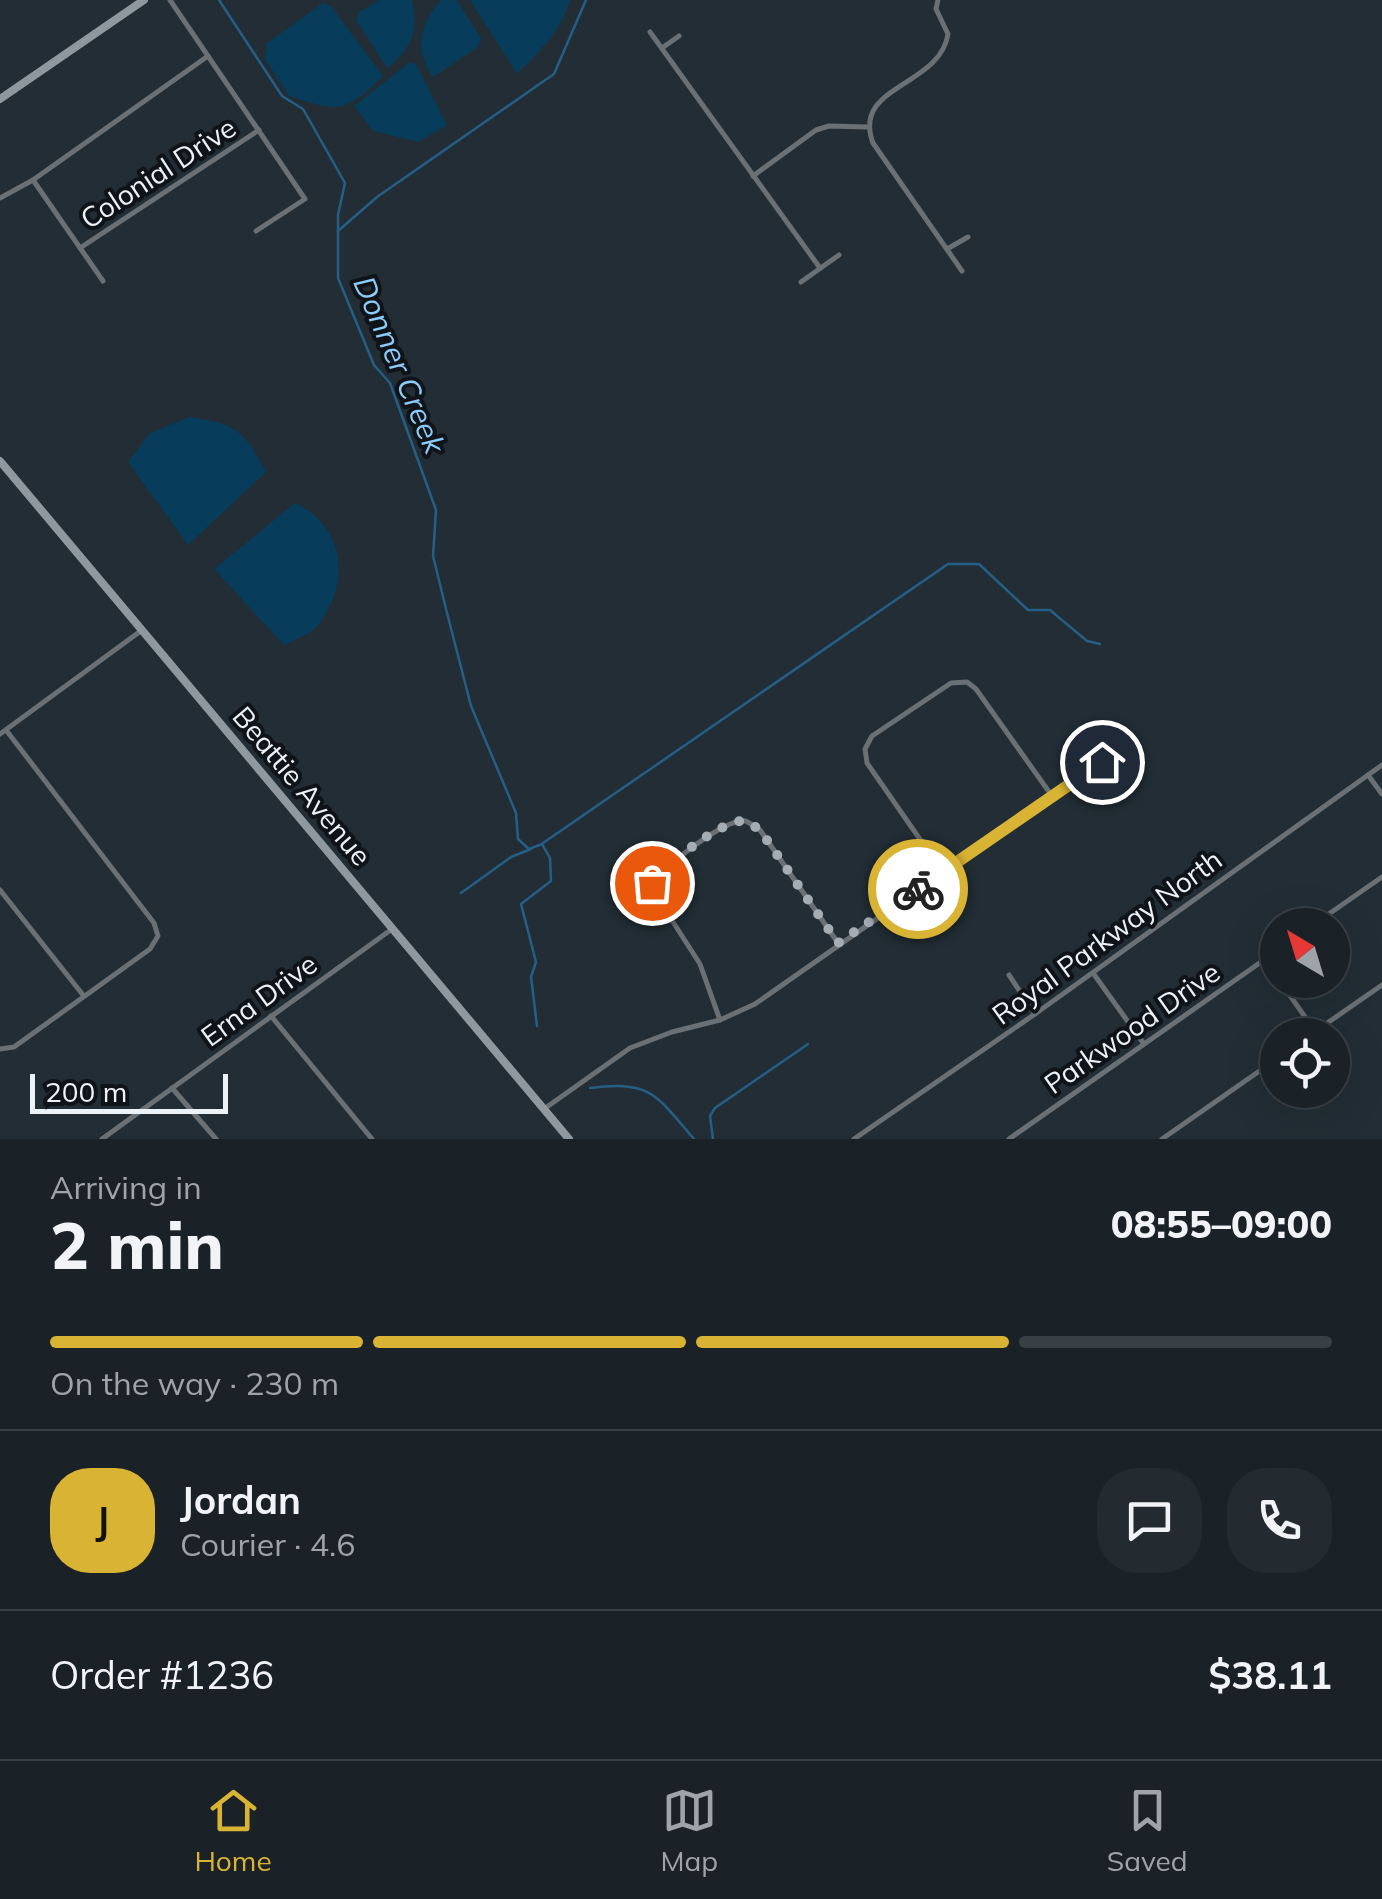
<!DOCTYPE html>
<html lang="en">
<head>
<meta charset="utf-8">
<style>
	:root { --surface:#1a2228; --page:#232a30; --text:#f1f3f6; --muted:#9fa4a8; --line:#383f45; --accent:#d9b334 }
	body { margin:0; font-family:Mulish,sans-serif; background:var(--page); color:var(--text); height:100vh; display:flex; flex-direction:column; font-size:38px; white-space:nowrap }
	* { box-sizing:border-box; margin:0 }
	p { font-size:32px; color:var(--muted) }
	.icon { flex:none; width:55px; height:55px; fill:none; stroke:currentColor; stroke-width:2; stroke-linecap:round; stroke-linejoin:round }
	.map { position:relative; height:1139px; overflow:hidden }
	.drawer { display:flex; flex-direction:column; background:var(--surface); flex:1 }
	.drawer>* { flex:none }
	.needle { width:65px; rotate:322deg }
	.controls { position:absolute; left:1260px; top:908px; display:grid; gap:20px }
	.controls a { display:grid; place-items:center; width:90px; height:90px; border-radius:50%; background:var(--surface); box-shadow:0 10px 40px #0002,0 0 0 2px var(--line); font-size:50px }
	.scale { position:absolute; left:30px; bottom:25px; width:198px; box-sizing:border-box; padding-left:10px; border:5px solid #ebf2f8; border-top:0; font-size:28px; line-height:35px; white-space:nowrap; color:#ebf2f8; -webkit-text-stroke:8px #101418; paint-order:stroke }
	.pin { position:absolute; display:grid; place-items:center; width:85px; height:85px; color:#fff; margin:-42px; border:5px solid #fff; border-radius:50%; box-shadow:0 2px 10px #0007 }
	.courier { position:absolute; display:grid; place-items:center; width:100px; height:100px; margin:-50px; border:8px solid #d9b334; border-radius:50%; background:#fff; color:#222; box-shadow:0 2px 12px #0007 }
	.headline em { font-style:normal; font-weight:800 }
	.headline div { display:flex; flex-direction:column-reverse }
	.headline { display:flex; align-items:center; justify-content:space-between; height:170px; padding:0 50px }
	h1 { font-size:65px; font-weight:800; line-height:75px }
	.bar { display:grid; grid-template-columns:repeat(4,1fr); gap:15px 10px; align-content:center; height:120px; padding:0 50px }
	.bar i { height:12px; border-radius:8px; background:var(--line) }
	.bar .selected { background:var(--accent) }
	.bar p { grid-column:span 4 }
	.line { display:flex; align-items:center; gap:25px; padding:0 50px; border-top:2px solid var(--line) }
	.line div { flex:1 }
	.round { display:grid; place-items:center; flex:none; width:105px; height:105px; border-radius:40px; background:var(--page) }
	.menu { display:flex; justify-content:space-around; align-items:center; height:140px; border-top:2px solid var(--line); background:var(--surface); font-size:28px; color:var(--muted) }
	.menu a { display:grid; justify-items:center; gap:5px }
	.menu .selected { color:var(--accent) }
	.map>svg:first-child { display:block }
	.pitch { fill:#073c5b }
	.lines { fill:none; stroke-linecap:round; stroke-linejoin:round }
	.stream { stroke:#265f86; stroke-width:2.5 }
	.street { stroke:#6b7075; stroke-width:5 }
	.secondary { stroke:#8f989e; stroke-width:8 }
	.done { stroke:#a5adb4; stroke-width:10; stroke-dasharray:0 18 }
	.route { stroke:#d9b334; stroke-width:12 }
	.labels { text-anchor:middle; stroke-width:8; stroke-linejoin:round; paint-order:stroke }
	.street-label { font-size:28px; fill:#ebf2f8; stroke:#101418 }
	.water-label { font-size:30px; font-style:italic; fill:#8cccfb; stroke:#101418 }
</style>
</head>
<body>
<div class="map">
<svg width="1382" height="1139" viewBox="0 0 1382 1139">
	<rect width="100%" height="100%" fill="#222d35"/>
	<g class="pitch">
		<path d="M379 0H412C419 29 412 50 387 68L356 20 359 12Z"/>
		<path d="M441 0H457L481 38 478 47 433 77C413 51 420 22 441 0Z"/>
		<path d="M470 0H570C562 30 538 53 517 74Z"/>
		<path d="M323 3 331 6 383 76C344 114 340 112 289 96L265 59 267 43Z"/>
		<path d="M410 62 416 64 447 125 419 142 373 131 354 106Z"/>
		<path d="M189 417C235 423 245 431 266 472L188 545 128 462 150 433Z"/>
		<path d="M295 503C339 523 350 572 327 611 323 618 319 626 313 630 305 636 294 640 284 645L214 569Z"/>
	</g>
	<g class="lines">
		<g class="stream">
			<path d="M219 0 282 96 303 109 345 183 338 215V278L374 365 390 383 436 510 433 556 447 613 471 706 516 813 518 839 529 849 542 844 550 858 551 881 521 904 536 962 531 977 537 1026"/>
			<path d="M338 231 377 197 554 74 586 0"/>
			<path d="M543 843 948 564H979L1028 610H1050L1087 641 1100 644"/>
			<path d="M461 893 511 857 531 849"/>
			<path d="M590 1088C651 1080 656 1095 694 1139"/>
			<path d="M713 1139 710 1116 715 1108 808 1044"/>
		</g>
		<g class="street">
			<path d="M170 0 305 199 256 231"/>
			<path d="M938 0 936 9 948 34C940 87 851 85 873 143L962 271"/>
			<path d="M650 32 820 268"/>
			<path d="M662 48 679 36"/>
			<path d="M753 176 816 130 829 126 867 127"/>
			<path d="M33 180 103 281"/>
			<path d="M0 198 33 180 208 56"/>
			<path d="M80 248 259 130"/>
			<path d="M947 249 968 237"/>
			<path d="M801 282 839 255"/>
			<path d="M0 734 142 630"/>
			<path d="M1368 775 1382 794"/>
			<path d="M942 871 867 763 865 749 872 736 951 683 967 682 976 689 1052 796"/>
			<path d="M0 890 83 995"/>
			<path d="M1313 925 1382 877"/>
			<path d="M1265 959 1278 978"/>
			<path d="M1093 973 1144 1044"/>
			<path d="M1009 975 1035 1014"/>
			<path d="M1279 980 1315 1031"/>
			<path d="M271 1016 372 1139"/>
			<path d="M720 1020 700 964 657 897 652 883C664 867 726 817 746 821 748 822 757 828 760 830L838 943"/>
			<path d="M1310 1035 1382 985"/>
			<path d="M0 1049 14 1047 150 949 158 936 154 923 6 730"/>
			<path d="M172 1088 216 1139"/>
			<path d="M544 1109 630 1048 672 1032 720 1020 755 1004 1102 761"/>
			<path d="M102 1139 392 929"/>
			<path d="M854 1139 1035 1014 1382 765"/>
			<path d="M1009 1139 1278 950"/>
			<path d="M1162 1139 1278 1058"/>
		</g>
		<g class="secondary">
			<path d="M0 99 144 0"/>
			<path d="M0 461 569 1139"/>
		</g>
	</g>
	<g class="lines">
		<path class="done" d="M652 883C664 866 725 817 746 821 748 822 757 828 760 830L838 943 918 889"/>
		<path class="route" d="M918 889 1102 762"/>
	</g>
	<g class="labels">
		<g class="street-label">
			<text transform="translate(158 173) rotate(-33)" y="10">Colonial Drive</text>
			<text transform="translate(302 786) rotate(50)" y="10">Beattie Avenue</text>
			<text transform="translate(1107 937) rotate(-36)" y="10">Royal Parkway North</text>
			<text transform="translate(259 1000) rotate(-36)" y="10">Erna Drive</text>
			<text transform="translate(1132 1028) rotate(-35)" y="10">Parkwood Drive</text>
		</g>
		<g class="water-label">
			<text transform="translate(399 365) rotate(67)" y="10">Donner Creek</text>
		</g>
	</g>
</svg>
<div class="controls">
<a><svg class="needle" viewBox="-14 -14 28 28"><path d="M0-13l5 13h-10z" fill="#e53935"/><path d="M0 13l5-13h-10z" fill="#9fa4a8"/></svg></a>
<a><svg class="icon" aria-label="locate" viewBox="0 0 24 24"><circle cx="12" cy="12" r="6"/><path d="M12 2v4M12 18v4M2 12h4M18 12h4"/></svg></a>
</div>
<div class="scale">200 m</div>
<div class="pin" style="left:652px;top:883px;background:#ea580c"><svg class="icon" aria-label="bag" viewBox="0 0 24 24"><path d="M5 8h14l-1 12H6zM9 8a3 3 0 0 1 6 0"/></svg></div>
<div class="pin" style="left:1102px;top:762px;background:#1f2937"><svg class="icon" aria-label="home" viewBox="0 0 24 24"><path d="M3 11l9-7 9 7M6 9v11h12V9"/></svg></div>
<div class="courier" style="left:918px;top:889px"><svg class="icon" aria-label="bike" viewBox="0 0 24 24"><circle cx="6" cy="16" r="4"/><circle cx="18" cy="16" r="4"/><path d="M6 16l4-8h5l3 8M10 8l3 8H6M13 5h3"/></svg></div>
</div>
<section class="drawer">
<div class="headline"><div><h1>2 min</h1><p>Arriving in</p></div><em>08:55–09:00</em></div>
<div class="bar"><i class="selected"></i><i class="selected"></i><i class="selected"></i><i></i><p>On the way · 230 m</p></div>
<div class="line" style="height:180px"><b class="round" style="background:var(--accent);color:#111">J</b><div><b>Jordan</b><p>Courier · 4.6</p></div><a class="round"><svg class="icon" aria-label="chat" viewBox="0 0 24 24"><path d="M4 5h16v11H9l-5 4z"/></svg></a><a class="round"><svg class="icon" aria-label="phone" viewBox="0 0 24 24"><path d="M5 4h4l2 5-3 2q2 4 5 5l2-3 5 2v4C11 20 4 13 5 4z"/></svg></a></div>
<div class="line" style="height:130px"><div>Order #1236</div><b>$38.11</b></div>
</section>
<nav class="menu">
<a class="selected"><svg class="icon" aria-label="home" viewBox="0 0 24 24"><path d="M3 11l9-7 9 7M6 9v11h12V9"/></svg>Home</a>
<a><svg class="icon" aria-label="map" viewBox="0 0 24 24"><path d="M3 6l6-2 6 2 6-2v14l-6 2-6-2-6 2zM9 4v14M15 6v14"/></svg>Map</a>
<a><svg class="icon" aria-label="saved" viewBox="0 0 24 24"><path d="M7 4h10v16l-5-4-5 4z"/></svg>Saved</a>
</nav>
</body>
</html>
